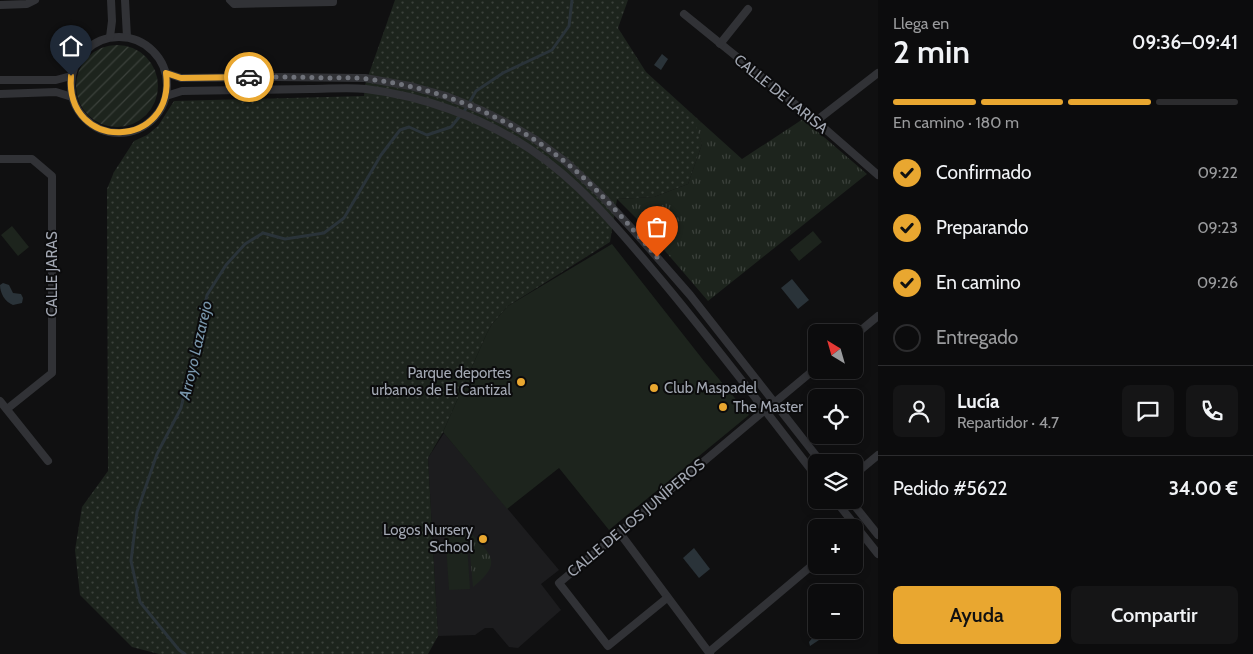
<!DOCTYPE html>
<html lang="es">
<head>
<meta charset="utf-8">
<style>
	:root { --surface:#0c0c0d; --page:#151516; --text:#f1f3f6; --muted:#9a9b9d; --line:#2c2c2e; --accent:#e9a730 }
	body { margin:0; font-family:Cabin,sans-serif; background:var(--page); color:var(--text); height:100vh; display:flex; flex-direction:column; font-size:19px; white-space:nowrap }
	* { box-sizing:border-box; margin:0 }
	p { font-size:16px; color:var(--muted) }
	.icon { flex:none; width:28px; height:28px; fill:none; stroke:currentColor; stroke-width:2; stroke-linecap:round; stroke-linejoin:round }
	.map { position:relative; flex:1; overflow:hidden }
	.sheet { display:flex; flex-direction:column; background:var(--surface); width:375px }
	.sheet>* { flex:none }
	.needle { width:32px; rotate:323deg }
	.tools { position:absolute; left:808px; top:324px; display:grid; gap:10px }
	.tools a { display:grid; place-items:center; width:55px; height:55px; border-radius:8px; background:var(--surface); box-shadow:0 2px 8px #0003,0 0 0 1px var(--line); font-size:25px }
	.pin { position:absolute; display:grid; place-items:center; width:42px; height:42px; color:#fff; margin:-51px -21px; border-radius:50% 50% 50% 0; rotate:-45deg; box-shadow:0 0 5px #0007 }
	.pin .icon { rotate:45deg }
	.courier { position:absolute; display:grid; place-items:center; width:50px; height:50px; margin:-25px; border:4px solid #e9a730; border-radius:50%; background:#fff; color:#222; box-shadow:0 1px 6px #0007 }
	.summary em { font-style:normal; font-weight:600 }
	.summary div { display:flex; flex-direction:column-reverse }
	.summary { display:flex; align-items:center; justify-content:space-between; height:85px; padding:0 15px }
	h1 { font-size:32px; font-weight:600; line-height:38px }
	.bar { display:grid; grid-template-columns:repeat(4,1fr); gap:8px 5px; align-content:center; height:60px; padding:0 15px }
	.bar i { height:6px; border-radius:4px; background:var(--line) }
	.bar .current { background:var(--accent) }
	.bar p { grid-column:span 4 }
	.line { display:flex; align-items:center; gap:12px; padding:0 15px; border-top:1px solid var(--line) }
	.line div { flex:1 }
	.round { display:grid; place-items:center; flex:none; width:52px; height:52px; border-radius:8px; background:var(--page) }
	ol { padding:0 15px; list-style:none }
	li { display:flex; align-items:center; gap:15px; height:55px }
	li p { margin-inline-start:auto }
	li .icon { padding:5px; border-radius:50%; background:var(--accent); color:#111; stroke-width:4 }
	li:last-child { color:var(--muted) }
	li i { width:28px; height:28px; border:2px solid var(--line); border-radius:50% }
	.button { display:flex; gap:10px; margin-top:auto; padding:10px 15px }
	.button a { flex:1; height:58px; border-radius:8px; background:var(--accent); color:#111; font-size:20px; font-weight:600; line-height:58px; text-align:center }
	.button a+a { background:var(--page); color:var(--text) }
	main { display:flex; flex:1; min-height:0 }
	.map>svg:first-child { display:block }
	.built { fill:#1c1c1e }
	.grass { fill:url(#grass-dots) }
	.park { fill:url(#park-tufts) }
	.garden { fill:url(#garden-furrows) }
	.pitch { fill:#1d241d }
	.water { fill:#2a3339 }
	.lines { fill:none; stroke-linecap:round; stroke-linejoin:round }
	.stream { stroke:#2a3339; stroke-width:3 }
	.minor { stroke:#313236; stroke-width:8 }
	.done { stroke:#6f727a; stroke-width:5; stroke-dasharray:0 9 }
	.route { stroke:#e9a730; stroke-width:6 }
	.poi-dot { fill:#e9a730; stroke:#0b0b0c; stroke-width:2 }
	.labels { text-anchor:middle; stroke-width:4; stroke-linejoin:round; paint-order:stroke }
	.street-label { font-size:15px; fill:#a2a7b2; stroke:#0b0b0c }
	.poi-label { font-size:15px; fill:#a2a7b2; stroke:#0b0b0c; text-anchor:end }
	.water-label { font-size:16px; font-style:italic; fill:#7996ac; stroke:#0b0b0c }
</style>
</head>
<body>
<main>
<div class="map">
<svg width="878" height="654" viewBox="0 0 878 654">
	<defs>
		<pattern id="grass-dots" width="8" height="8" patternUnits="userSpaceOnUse" patternTransform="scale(1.25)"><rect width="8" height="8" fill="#1d241d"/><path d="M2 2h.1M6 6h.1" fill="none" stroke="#3b413b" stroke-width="1.8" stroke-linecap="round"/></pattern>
		<pattern id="park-tufts" width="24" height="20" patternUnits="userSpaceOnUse" patternTransform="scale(1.25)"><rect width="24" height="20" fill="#1d241d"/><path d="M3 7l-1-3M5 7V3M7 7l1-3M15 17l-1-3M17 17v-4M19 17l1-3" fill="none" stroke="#3b413b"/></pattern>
		<pattern id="garden-furrows" width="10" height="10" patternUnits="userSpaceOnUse" patternTransform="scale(1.25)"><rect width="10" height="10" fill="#1d241d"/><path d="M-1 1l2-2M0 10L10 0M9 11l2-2" fill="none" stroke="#3b413b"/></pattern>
	</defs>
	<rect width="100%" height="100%" fill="#101011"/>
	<path class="built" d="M444 433 559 570 541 584 561 610 518 648 509 647 493 628H485L475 635 438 636 428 458Z"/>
	<path class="grass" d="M395 0H628L618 28 646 72 701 122 697 126 702 144 688 184 654 197 617 199 610 242 508 306 492 324 487 333 443 432 428 458 438 636 428 654H159L132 647 80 595 75 550 82 507 108 471 107 189 114 172 134 141 147 135 158 126 174 101 364 96 365 85Z"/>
	<g class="park">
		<path d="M803 119 867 174 708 301 641 223 617 199 654 197 688 184 702 144 696 126 701 122 742 159Z"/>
		<path d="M468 530C491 555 504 562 473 587Z"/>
	</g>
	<circle class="garden" cx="117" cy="86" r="41"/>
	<g class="pitch">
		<path d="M12 226 29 247 18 256 1 235Z"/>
		<path d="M813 231 822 242 799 261 790 250Z"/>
		<path d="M612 244 704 361 749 415 609 530 559 468 507 509 443 432 487 333 492 324 508 306Z"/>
		<path d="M466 528 470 589 449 590 445 529Z"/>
	</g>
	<g class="water">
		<path d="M662 54 668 59 661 70 654 65Z"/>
		<path d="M792 279 809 300 798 309 781 288Z"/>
		<path d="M3 283 9 285 13 293 21 294 23 298 22 303 13 305C5 302 0 293 0 285Z"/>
		<path d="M694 548 710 569 699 578 683 558Z"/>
		<path d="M819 630H832L833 632 823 639 818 637 819 640 810 646 809 642Z"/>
	</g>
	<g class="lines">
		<path class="stream" d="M185 654 179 650 140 602 131 561 137 512 157 454 181 408 207 295 226 265 245 244 263 233 285 239 324 233 344 218 381 155 400 130 409 127 427 135 451 127 465 110 476 91 503 73 552 50 569 26 572 0"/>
		<g class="minor">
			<path d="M125 0 127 37"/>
			<path d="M230 0 234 4 333 2V0"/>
			<path d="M0 5 27 4 35 0"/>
			<path d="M684 14 816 121 878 175"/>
			<circle cx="119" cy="85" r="48"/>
			<path d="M110 37 112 21 111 0"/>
			<path d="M720 44 748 9"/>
			<path d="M166 73 181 78 274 77 365 78 410 86 446 96 483 111 509 124 536 140 566 162 598 192 635 232 690 295 821 462"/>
			<path d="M0 80H56L71 76"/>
			<path d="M0 94 56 92 72 97"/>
			<path d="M166 96 182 91C224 90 267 90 310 89 328 89 348 87 366 89 423 96 481 117 530 149 578 181 615 225 652 269 709 336 762 407 816 476"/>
			<path d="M816 121 878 73"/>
			<path d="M0 159H32L52 176V373L7 409"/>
			<path d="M854 336 878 316"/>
			<path d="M0 401 48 461"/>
			<path d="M774 403 816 368"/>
			<path d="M854 475 878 455"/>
			<path d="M835 500 878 554"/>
			<path d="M850 500 878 535"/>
			<path d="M619 532 710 654"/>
			<path d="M667 598 608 646 559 583 765 410"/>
			<path d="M709 652 816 562"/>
		</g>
	</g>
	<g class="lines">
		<path class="done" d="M249 77C274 77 299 77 325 78 339 78 353 77 367 79 439 87 507 116 564 161 599 189 628 224 657 257"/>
		<path class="route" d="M71 76C65 153 176 150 166 73L181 78 249 77"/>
	</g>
	<g class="poi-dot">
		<circle cx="521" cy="382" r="5"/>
		<circle cx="654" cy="388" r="5"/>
		<circle cx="723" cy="407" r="5"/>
		<circle cx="483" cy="539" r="5"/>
	</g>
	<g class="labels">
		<g class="street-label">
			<text transform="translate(781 94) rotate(39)" y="5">CALLE DE LARISA</text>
			<text transform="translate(52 274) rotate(-90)" y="5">CALLE JARAS</text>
			<text transform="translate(636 518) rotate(-40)" y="5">CALLE DE LOS JUNÍPEROS</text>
		</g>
		<g class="poi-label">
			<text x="511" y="378">Parque deportes<tspan x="511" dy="17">urbanos de El Cantizal</tspan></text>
			<text x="664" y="393" text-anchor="start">Club Maspadel</text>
			<text x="733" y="412" text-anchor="start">The Master</text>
			<text x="473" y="535">Logos Nursery<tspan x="473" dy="17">School</tspan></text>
		</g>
		<g class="water-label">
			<text transform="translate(195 350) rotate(-77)" y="6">Arroyo Lazarejo</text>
		</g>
	</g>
</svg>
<div class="tools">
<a><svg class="needle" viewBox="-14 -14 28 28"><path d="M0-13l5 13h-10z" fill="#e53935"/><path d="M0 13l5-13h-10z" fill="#9a9b9d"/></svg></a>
<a><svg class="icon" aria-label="locate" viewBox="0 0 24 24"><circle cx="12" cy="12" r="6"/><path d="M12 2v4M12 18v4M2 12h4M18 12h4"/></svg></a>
<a><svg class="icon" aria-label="layers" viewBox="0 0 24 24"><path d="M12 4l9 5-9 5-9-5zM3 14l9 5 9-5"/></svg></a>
<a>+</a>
<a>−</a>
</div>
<div class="pin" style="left:657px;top:257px;background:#ea580c"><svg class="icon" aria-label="bag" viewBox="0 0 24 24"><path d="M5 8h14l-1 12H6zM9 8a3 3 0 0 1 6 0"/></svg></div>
<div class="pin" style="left:71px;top:76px;background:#1f2937"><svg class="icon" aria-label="home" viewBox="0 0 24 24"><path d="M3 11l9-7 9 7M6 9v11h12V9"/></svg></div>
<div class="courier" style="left:249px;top:77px"><svg class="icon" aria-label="car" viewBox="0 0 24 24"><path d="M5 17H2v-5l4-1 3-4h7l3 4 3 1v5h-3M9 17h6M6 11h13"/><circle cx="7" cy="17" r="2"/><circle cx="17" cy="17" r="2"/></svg></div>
</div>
<section class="sheet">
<div class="summary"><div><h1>2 min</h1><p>Llega en</p></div><em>09:36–09:41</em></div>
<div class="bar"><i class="current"></i><i class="current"></i><i class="current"></i><i></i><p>En camino · 180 m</p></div>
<ol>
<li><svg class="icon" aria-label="check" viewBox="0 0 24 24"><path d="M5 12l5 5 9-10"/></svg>Confirmado<p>09:22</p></li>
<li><svg class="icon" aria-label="check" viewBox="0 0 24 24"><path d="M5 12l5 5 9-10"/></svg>Preparando<p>09:23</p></li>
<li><svg class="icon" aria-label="check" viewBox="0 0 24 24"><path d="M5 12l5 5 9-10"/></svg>En camino<p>09:26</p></li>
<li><i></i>Entregado</li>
</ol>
<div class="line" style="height:90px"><a class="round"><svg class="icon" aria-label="person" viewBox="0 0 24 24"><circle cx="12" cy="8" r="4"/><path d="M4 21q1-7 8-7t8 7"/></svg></a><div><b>Lucía</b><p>Repartidor · 4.7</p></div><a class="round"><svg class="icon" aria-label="chat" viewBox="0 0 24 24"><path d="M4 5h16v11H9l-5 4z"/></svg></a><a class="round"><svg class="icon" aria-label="phone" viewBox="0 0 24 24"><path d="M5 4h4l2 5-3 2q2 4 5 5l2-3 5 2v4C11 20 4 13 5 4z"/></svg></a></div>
<div class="line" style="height:65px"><div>Pedido #5622</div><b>34.00 €</b></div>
<div class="button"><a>Ayuda</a><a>Compartir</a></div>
</section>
</main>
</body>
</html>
